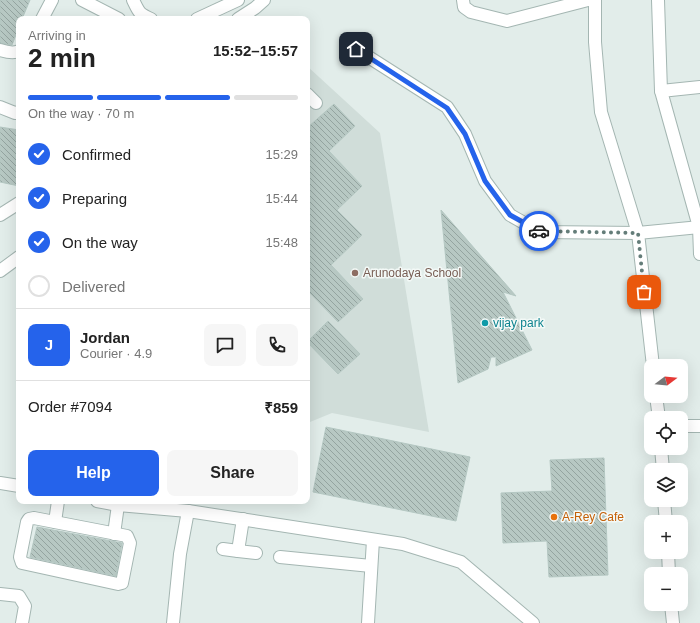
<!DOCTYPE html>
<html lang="en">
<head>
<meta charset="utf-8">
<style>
	:root { --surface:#fff; --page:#f6f6f6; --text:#222; --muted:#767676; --line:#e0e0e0; --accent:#2563eb }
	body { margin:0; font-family:Helvetica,sans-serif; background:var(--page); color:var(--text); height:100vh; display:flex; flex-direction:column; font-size:15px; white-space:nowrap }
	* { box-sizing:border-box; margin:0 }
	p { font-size:13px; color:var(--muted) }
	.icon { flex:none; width:22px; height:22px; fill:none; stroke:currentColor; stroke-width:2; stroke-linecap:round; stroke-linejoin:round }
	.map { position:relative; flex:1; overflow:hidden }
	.details { position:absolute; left:16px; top:16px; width:294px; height:488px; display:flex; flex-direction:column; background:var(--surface); border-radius:8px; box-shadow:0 4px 16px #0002 }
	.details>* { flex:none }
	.needle { width:26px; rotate:74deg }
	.tools { position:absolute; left:644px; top:359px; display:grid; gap:8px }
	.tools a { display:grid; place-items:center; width:44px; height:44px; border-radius:8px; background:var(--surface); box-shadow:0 4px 16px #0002; font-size:20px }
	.pin { position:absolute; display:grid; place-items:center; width:34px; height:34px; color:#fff; margin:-17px; border-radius:8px; box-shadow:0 2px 6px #0006 }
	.courier { position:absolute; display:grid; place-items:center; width:40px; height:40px; margin:-20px; border:3px solid #2563eb; border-radius:50%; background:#fff; color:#222; box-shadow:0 1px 5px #0007 }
	.summary em { font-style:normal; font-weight:700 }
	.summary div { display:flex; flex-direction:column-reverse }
	.summary { display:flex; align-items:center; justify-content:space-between; height:68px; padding:0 12px }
	h1 { font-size:26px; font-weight:700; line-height:30px }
	.bar { display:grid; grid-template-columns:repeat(4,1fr); gap:6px 4px; align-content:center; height:48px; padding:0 12px }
	.bar i { height:5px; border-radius:3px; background:var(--line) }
	.bar .active { background:var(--accent) }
	.bar p { grid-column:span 4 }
	.line { display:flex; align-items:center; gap:10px; padding:0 12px; border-top:1px solid var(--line) }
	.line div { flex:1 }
	.round { display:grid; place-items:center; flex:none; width:42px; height:42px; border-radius:8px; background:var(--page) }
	ol { padding:0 12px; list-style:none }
	li { display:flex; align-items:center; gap:12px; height:44px }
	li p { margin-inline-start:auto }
	li .icon { padding:4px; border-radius:50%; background:var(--accent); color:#fff; stroke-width:4 }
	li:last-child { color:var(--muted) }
	li i { width:22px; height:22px; border:2px solid var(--line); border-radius:50% }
	.primary-button { display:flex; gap:8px; margin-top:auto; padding:8px 12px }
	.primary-button a { flex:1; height:46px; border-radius:8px; background:var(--accent); color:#fff; font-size:16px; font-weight:700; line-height:46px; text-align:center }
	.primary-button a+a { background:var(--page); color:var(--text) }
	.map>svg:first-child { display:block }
	.built { fill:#d0ddd9 }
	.building { fill:url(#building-back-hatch); stroke:#b4c7c2 }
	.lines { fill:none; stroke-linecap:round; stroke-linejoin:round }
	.minor-casing { stroke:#a4b6b2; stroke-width:14 }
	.minor { stroke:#fff; stroke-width:12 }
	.done { stroke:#647d79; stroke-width:4; stroke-dasharray:0 7.2 }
	.route { stroke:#2563eb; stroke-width:5 }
	.education-dot { fill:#8d6e63; stroke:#f3f9f7; stroke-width:1.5 }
	.culture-dot { fill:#0f9aa8; stroke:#f3f9f7; stroke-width:1.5 }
	.food-dot { fill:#e8710a; stroke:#f3f9f7; stroke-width:1.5 }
	.labels { text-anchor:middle; stroke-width:3; stroke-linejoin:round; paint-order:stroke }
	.education-label { font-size:12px; fill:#785e54; stroke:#f3f9f7; text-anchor:start }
	.culture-label { font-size:12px; fill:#0d838f; stroke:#f3f9f7; text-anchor:start }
	.food-label { font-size:12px; fill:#c56008; stroke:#f3f9f7; text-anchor:start }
</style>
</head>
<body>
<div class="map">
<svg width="700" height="623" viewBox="0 0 700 623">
	<defs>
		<pattern id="building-back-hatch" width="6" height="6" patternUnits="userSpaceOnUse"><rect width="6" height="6" fill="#b7c8c3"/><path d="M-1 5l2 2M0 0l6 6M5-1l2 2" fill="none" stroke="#94a4a0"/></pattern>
	</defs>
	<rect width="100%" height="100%" fill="#e2edea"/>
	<path class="built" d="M307 66 380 133 429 432 332 413 310 422 307 437Z"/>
	<g class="building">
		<path d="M0 0H30L22 19H19V27L12 45 0 43Z"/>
		<path d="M334 104 355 126 329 151 362 186 337 210 362 235 331 265 363 299 338 322 307 290V128Z"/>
		<path d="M0 127 19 130V186L0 182Z"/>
		<path d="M441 210 516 296 503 292 532 350 496 366V357H491L488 369 458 383Z"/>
		<path d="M328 321 360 354 338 374 307 342Z"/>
		<path d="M326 427 470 457 456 521 313 492Z"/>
		<path d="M604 458 608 575 549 577 547 541 503 543 501 493 552 491 550 460Z"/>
		<path d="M37 527 122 543 116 576 30 557Z"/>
	</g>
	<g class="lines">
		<defs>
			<g id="minor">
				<path d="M82 0 119 19"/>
				<path d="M133 0C139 12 138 13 151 19"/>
				<path d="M463 0 464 7 471 12 507 21 588 0"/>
				<path d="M595 0V42L601 112 638 233 653 366"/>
				<path d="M658 0 661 91 699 227 700 254"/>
				<path d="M42 19 52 0"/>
				<path d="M197 19 238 0"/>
				<path d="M238 19 255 8 264 0"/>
				<path d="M356 49 447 107 465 134 485 181 510 215 540 232 638 233 700 227"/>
				<path d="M0 50C6 52 13 54 19 51"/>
				<path d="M661 91 700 87"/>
				<path d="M307 94 316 103"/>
				<path d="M0 107 15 113 19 112"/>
				<path d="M0 215 19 203"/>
				<path d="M0 271 19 257"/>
				<path d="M656 396 659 418"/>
				<path d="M681 426H700"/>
				<path d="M661 448 663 470"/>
				<path d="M0 483 19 486"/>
				<path d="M664 500 666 522"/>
				<path d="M97 501 118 505 188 511 403 544 461 562 533 623"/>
				<path d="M34 518 127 536 130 543 122 583 118 584 22 563 20 557 27 522 29 519Z"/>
				<path d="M243 519 238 551 256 553"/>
				<path d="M55 522 58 501"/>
				<path d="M114 534 118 505"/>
				<path d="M223 549 238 551"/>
				<path d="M668 552 669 574"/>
				<path d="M280 557 371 566"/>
				<path d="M0 594 19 596 25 606 22 623"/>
				<path d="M671 604 673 623"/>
				<path d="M173 623 180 554 188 511"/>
				<path d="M368 623 373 540"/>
			</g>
		</defs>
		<use href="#minor" class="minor-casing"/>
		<use href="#minor" class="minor"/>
	</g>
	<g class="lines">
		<path class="done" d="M539 231 638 233 644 292"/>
		<path class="route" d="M356 49 447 108 465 134 485 181 510 215 539 231"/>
	</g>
	<circle class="education-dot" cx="355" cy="273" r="4"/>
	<circle class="culture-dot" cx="485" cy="323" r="4"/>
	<circle class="food-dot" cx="554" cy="517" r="4"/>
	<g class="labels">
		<g class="education-label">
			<text x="363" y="277">Arunodaya School</text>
		</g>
		<g class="culture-label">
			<text x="493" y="327">vijay park</text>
		</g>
		<g class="food-label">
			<text x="562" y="521">A-Rey Cafe</text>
		</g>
	</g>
</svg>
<div class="tools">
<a><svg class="needle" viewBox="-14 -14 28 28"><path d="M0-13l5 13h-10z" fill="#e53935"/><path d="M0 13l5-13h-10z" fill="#767676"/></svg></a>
<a><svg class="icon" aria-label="locate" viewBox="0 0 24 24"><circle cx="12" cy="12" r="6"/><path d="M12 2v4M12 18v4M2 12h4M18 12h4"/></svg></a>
<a><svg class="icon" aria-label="layers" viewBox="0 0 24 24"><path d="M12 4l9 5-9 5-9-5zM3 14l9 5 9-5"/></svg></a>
<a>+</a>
<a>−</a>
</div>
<div class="pin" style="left:644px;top:292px;background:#ea580c"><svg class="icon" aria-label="bag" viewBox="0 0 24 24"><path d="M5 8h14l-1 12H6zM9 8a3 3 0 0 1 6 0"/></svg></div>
<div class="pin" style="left:356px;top:49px;background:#1f2937"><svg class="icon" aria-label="home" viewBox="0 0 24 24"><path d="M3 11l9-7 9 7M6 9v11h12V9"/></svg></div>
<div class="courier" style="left:539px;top:231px"><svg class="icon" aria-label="car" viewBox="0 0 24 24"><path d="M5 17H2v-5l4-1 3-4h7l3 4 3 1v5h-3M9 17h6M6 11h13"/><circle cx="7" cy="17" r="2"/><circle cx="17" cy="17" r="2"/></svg></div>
<section class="details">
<div class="summary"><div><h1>2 min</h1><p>Arriving in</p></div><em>15:52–15:57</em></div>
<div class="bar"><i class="active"></i><i class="active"></i><i class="active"></i><i></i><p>On the way · 70 m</p></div>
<ol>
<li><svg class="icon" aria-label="check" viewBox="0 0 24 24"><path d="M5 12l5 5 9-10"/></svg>Confirmed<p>15:29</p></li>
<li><svg class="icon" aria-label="check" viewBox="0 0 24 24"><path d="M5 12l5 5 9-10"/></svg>Preparing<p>15:44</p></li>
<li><svg class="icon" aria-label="check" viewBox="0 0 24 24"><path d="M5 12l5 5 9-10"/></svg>On the way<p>15:48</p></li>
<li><i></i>Delivered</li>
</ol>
<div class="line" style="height:72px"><b class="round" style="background:var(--accent);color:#fff">J</b><div><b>Jordan</b><p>Courier · 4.9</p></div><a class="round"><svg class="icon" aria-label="chat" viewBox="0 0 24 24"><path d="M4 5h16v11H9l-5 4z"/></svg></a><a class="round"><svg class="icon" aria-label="phone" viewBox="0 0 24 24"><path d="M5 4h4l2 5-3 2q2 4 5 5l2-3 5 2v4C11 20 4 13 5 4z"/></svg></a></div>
<div class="line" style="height:52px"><div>Order #7094</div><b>₹859</b></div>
<div class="primary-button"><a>Help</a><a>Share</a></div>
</section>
</div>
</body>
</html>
